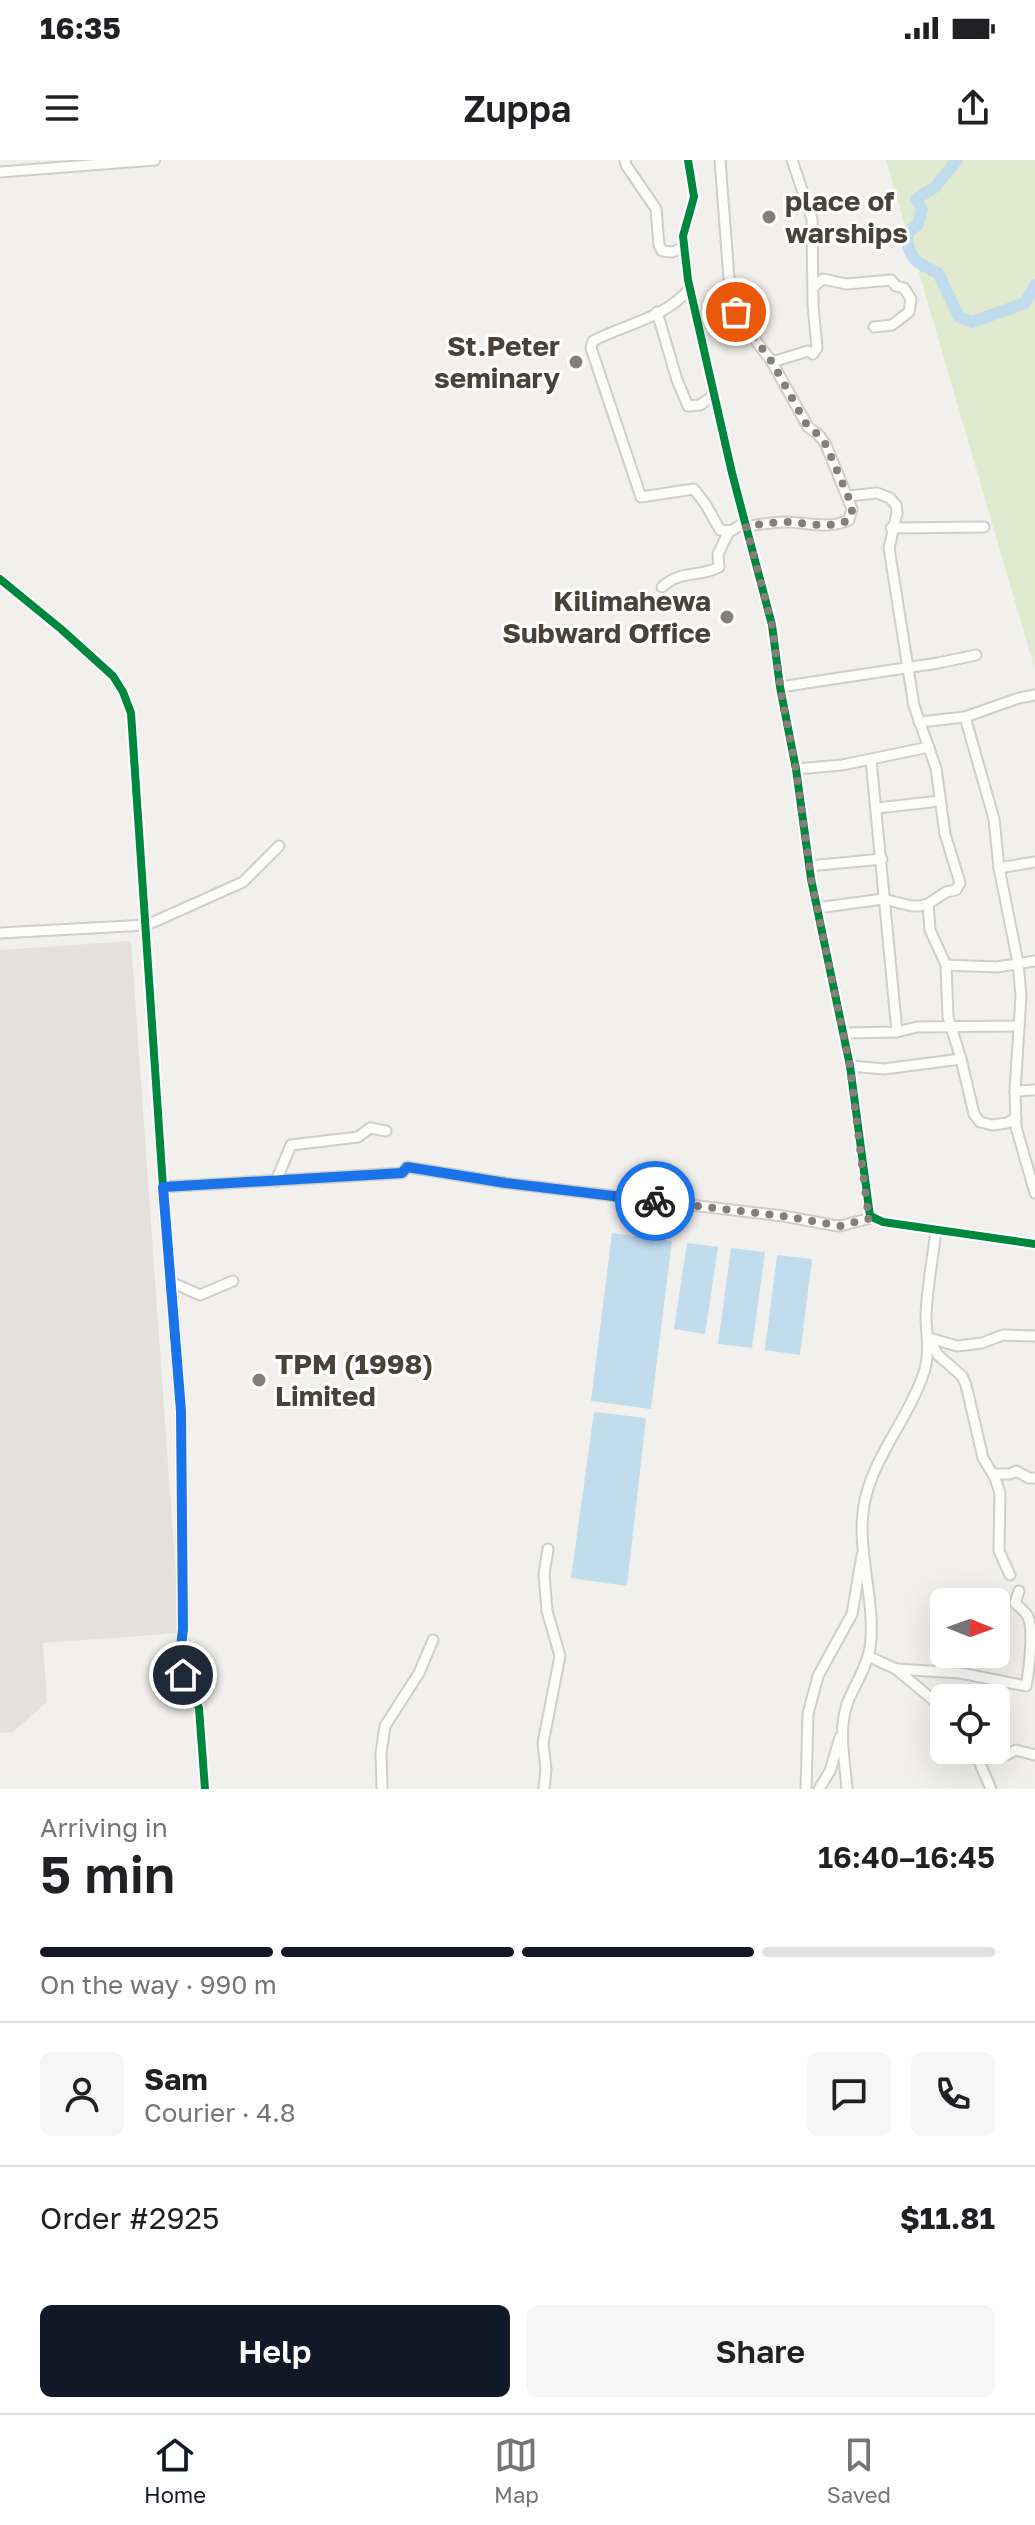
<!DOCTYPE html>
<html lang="en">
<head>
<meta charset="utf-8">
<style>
	:root { --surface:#fff; --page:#f6f6f6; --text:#202124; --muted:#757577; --line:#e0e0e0; --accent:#111827 }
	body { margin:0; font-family:"Golos Text",sans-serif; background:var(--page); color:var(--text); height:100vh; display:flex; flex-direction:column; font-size:30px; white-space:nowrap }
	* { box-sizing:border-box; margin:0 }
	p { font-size:26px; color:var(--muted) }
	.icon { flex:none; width:44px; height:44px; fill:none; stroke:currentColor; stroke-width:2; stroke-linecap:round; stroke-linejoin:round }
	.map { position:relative; height:1629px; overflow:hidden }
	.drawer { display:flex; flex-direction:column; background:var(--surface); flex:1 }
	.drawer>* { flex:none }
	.needle { width:52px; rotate:91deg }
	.tools { position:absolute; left:930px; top:1428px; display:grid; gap:16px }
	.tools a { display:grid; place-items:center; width:80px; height:80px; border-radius:12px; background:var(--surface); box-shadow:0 8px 32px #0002; font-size:40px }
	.pin { position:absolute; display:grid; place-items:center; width:68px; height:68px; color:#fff; margin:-34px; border:4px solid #fff; border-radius:50%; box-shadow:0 2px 8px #0007 }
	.courier { position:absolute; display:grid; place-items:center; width:80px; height:80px; margin:-40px; border:6px solid #1a73e8; border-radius:50%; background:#fff; color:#222; box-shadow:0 2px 10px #0007 }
	.headline em { font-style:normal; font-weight:600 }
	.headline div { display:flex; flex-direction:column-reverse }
	.headline { display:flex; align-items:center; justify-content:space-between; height:136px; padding:0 40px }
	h1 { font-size:52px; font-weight:600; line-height:60px }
	.bar { display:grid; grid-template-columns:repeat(4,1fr); gap:12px 8px; align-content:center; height:96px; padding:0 40px }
	.bar i { height:10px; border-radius:6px; background:var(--line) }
	.bar .active { background:var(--accent) }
	.bar p { grid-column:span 4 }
	.line { display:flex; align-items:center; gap:20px; padding:0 40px; border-top:2px solid var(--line) }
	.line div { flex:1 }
	.round { display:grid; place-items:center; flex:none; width:84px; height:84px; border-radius:12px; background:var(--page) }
	.cta { display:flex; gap:16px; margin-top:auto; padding:16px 40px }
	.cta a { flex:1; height:92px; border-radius:12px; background:var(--accent); color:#fff; font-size:32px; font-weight:600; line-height:92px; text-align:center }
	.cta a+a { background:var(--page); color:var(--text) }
	.status { display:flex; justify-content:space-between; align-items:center; height:56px; padding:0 40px; background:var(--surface); direction:ltr }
	.status svg { height:22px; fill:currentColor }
	header { display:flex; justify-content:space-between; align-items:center; height:104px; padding:0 40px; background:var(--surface); font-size:36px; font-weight:600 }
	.menu { display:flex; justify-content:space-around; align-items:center; height:112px; border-top:2px solid var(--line); background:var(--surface); font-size:22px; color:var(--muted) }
	.menu a { display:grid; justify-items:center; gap:4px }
	.menu .active { color:var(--accent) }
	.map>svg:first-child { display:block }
	.industrial { fill:#e4e0dd }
	.green { fill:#e0eacf }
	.water { fill:#c0dced }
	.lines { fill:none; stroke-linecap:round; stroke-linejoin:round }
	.river { stroke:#c0dced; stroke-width:12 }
	.minor-casing { stroke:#d0cecb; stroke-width:13 }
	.minor { stroke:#fdfdfc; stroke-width:9 }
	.cycleway-casing { stroke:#fff; stroke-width:13 }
	.cycleway { stroke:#00873e; stroke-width:8 }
	.done { stroke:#847f78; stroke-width:8; stroke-dasharray:0 14.4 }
	.route { stroke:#1a73e8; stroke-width:10 }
	.poi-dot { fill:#847f78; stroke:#fff; stroke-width:3 }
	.labels { text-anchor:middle; stroke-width:6; stroke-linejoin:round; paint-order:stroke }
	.poi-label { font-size:28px; font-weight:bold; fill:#484239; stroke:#fff; text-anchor:start }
</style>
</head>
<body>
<div class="status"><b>16:35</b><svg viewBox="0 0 49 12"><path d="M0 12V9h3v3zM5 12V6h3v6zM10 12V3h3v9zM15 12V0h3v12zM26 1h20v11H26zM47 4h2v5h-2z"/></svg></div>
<header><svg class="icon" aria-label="menu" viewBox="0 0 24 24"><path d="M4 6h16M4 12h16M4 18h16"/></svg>Zuppa<svg class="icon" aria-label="share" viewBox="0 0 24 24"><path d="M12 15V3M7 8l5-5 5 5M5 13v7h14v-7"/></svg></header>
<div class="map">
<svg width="1035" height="1629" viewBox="0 0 1035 1629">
	<rect width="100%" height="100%" fill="#f2f0ed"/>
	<path class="industrial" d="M131 781 180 1473 43 1483 47 1542 13 1572 0 1573V790Z"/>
	<path class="green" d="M886 0H1035V510Z"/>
	<g class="water">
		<path d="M612 1073 672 1081 651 1249 591 1241Z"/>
		<path d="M687 1083 718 1087 705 1174 674 1169Z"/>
		<path d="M731 1088 765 1092 752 1188 718 1184Z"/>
		<path d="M777 1095 812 1099 800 1195 765 1190Z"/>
		<path d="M594 1252 646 1258 627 1426 571 1418Z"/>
	</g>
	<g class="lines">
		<path class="river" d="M957 0 935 27 916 39 922 49 918 64 907 73C907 98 917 104 938 113L959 157 972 162 1025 143 1035 125"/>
		<defs>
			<g id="minor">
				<path d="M625 0 626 5 656 49 659 85 662 91 672 92 683 88"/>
				<path d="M688 0 694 37 683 76 688 120 732 313 772 465 780 527 796 609 811 719 850 906 870 1056 883 1062 1035 1084"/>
				<path d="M720 0 730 132 741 161 772 202 808 267 819 275 826 285 852 349 849 360C828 370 807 362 785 362 772 362 759 365 746 366"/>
				<path d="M0 12 155 0"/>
				<path d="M813 127 823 119 846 124 891 120 896 126 904 128 911 139 909 152 892 165 874 167"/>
				<path d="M690 128C666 158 625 164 593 181L591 188 641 337 694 329 706 345 720 370 731 371 745 362"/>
				<path d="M657 152 677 220 688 246 700 245 714 235"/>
				<path d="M772 202 808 191 813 194 817 188 813 145 812 59 792 0"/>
				<path d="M891 368 984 367"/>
				<path d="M0 419 61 469 113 516 123 532 131 553 163 1027 181 1251 183 1469 180 1505 199 1548 205 1629"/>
				<path d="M662 427C682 409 699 418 719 407L718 394 729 371"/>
				<path d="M780 527 938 503 976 495"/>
				<path d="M965 557 994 659 999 708 1018 803 1021 836 1015 931 1016 967 1035 1033"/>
				<path d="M919 562 965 557 1019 538 1035 535"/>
				<path d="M871 600 897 872"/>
				<path d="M796 609 842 605 929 587"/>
				<path d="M877 648 940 641"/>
				<path d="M809 706 882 699"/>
				<path d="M999 708 1035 702"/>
				<path d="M928 744 930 770 946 805 948 857 961 899 974 954 980 962 992 965 1007 963 1016 958"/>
				<path d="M817 748 883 739 912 746H920L928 744 946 732 956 730 960 723 945 674 936 608 914 546 889 388 897 353 896 345 890 338 877 333 848 336"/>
				<path d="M0 773 147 765 243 722 279 686"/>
				<path d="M946 805 997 807 1035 801"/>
				<path d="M844 873 897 872 917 867 1019 866"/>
				<path d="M850 906 884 909 961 899"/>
				<path d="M1015 931 1035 930"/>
				<path d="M276 1021 291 985 358 977 370 968 386 971"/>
				<path d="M163 1027 402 1013 407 1007 506 1023 783 1056 832 1065 840 1066 871 1058"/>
				<path d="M171 1122 200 1135 233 1121"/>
				<path d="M929 1178 938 1195 962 1216 966 1225 983 1298 995 1318 1000 1333 999 1391 1010 1415"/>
				<path d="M929 1178 957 1186 982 1183 1003 1175 1035 1176"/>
				<path d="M993 1314H1010L1016 1311 1029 1318H1035"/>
				<path d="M868 1496 896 1509 944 1549"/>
				<path d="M896 1509 960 1513 1026 1526C1029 1511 1034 1470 1028 1457 1026 1452 1019 1447 1015 1443L1019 1431"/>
				<path d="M974 1590 991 1629"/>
				<path d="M991 1590 1006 1595 1016 1590 1035 1595"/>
				<path d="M382 1629 381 1593 385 1566 419 1513 433 1480"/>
				<path d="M544 1629 546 1609 543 1583 560 1496 547 1451 544 1414 548 1389"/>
				<path d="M806 1629 808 1554 818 1516 852 1454 862 1395"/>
				<path d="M819 1629 830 1611 840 1577"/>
				<path d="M847 1629C845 1601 838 1572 847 1544 854 1526 867 1507 870 1488 877 1438 853 1386 866 1336 877 1292 909 1257 923 1215 931 1194 926 1175 926 1155 927 1126 933 1098 936 1070"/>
			</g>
		</defs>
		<use href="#minor" class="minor-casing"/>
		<use href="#minor" class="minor"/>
		<defs>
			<g id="cycleway">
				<path d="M688 0 694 37 683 76 688 120 732 313 772 465 780 527 796 609 811 719 850 906 870 1056 883 1062 1035 1084"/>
				<path d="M0 419 61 469 113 516 123 532 131 553 163 1027 181 1251 183 1469 180 1505 199 1548 205 1629"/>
			</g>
		</defs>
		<use href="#cycleway" class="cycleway-casing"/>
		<use href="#cycleway" class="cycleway"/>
	</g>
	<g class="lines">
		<path class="done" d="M655 1041 783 1056 840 1066 871 1058 867 1046 850 906 811 719 796 609 782 539 772 465 746 366C759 365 772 362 785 362 807 362 828 370 849 360L852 351 848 336 826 285 819 275 808 267 772 202 736 152"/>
		<path class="route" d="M183 1515 180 1494 183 1469 181 1251 163 1027 402 1013 407 1007 506 1023 655 1041"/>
	</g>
	<g class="poi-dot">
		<circle cx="769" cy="57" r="8"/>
		<circle cx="576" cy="202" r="8"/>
		<circle cx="727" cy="457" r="8"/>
		<circle cx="259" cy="1220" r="8"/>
	</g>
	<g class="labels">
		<g class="poi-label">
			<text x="785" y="51">place of<tspan x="785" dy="32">warships</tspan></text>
			<text x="560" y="196" text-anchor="end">St.Peter<tspan x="560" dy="32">seminary</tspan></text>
			<text x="711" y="451" text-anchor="end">Kilimahewa<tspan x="711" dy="32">Subward Office</tspan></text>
			<text x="275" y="1214">TPM (1998)<tspan x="275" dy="32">Limited</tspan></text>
		</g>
	</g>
</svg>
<div class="tools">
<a><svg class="needle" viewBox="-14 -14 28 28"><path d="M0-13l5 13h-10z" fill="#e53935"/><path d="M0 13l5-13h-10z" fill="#757577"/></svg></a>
<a><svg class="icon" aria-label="locate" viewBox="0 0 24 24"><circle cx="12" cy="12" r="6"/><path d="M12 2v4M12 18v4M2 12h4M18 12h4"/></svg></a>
</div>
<div class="pin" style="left:736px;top:152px;background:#ea580c"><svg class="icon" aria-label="bag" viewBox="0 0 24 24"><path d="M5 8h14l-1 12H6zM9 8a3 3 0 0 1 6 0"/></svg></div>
<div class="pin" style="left:183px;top:1515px;background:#1f2937"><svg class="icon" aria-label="home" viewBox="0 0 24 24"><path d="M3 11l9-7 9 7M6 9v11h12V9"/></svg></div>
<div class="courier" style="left:655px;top:1041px"><svg class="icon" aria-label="bike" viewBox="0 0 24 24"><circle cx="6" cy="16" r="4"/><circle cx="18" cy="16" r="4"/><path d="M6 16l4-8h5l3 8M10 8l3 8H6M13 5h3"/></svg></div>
</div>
<section class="drawer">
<div class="headline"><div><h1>5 min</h1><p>Arriving in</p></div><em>16:40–16:45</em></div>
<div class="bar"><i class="active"></i><i class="active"></i><i class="active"></i><i></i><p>On the way · 990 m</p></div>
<div class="line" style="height:144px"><a class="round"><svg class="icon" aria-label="person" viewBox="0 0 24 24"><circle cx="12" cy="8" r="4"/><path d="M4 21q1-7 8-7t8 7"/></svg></a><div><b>Sam</b><p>Courier · 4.8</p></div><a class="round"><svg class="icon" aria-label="chat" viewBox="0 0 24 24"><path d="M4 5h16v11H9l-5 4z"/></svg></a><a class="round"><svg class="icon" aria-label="phone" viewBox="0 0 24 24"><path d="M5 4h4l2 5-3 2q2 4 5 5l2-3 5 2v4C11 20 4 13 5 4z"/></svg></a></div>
<div class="line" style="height:104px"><div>Order #2925</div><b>$11.81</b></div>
<div class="cta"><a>Help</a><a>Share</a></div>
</section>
<nav class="menu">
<a class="active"><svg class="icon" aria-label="home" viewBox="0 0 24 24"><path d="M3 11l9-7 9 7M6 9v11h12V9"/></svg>Home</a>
<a><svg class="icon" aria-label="map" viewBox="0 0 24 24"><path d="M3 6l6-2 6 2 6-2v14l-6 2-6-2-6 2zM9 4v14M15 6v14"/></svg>Map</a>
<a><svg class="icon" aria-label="saved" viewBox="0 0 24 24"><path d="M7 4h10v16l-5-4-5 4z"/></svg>Saved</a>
</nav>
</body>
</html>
